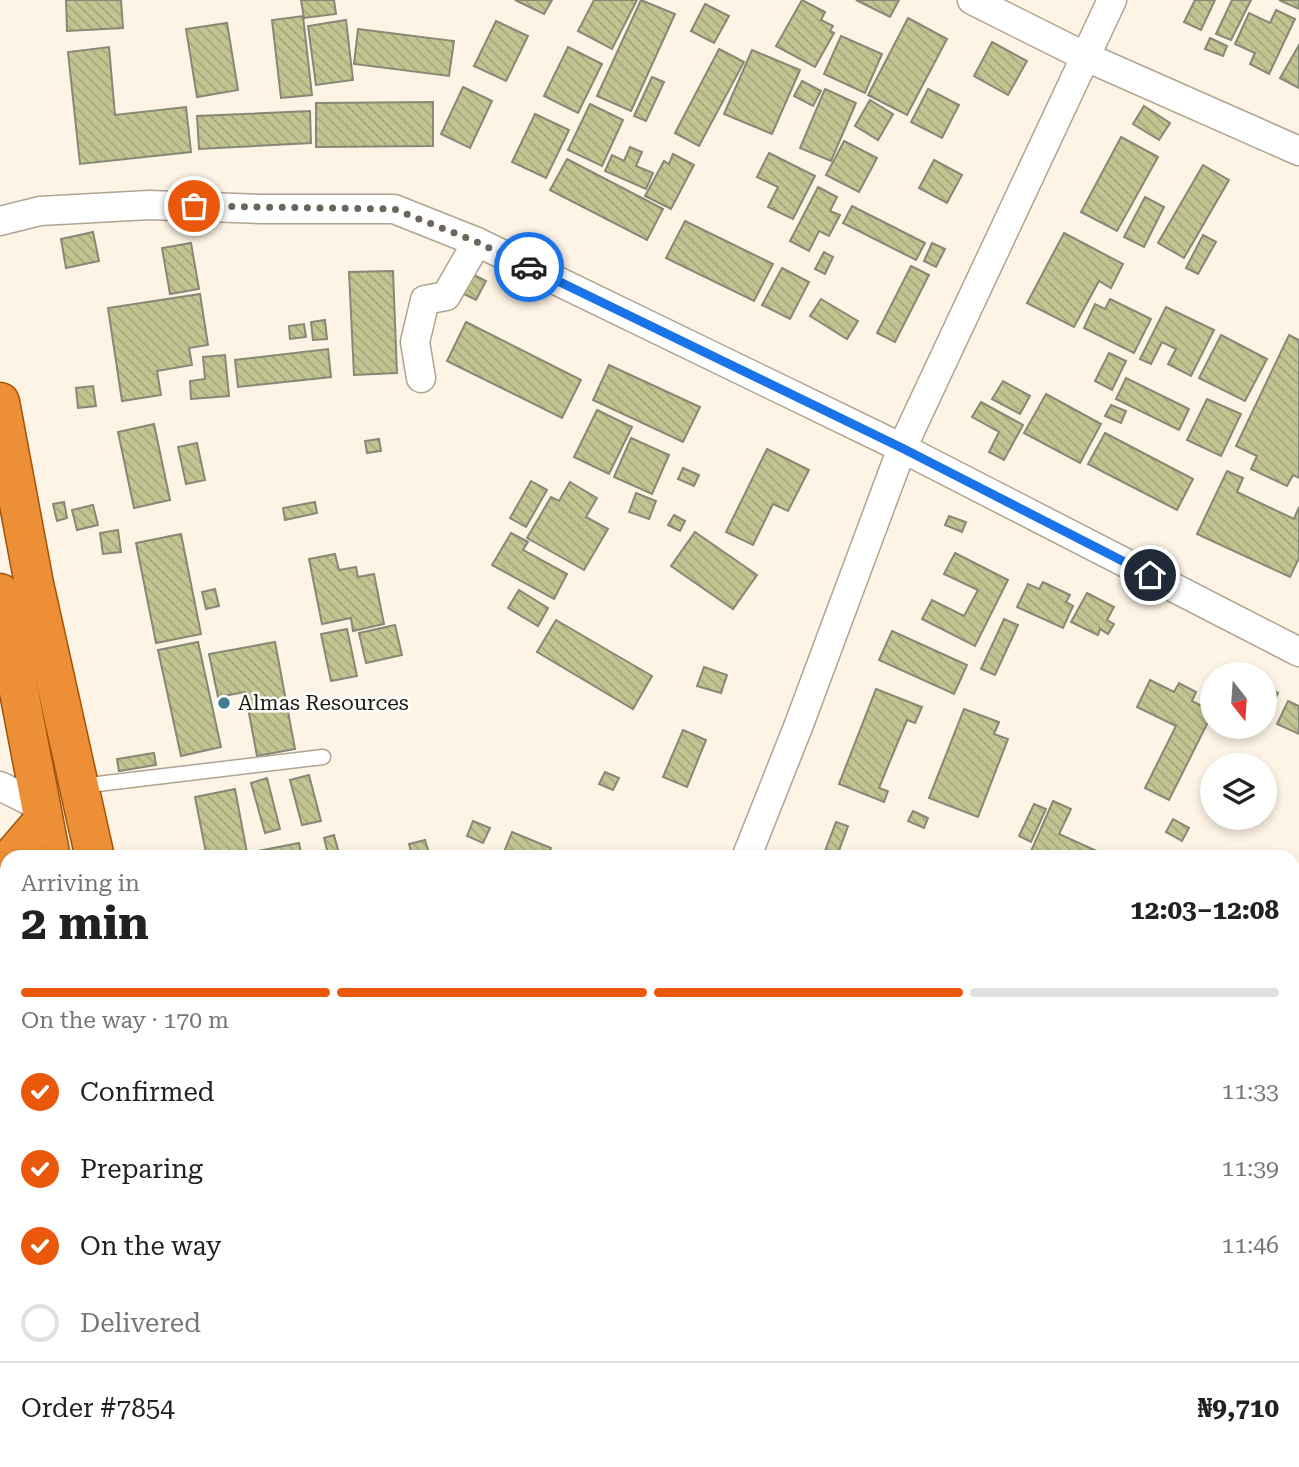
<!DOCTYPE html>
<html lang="en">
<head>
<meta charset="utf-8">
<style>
	:root { --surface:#fff; --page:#f2f2f2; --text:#202124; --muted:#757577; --line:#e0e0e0; --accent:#ea580c }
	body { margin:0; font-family:"Roboto Serif",serif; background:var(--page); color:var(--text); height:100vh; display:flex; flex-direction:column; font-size:26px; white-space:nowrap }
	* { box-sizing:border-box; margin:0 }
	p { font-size:23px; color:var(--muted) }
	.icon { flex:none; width:38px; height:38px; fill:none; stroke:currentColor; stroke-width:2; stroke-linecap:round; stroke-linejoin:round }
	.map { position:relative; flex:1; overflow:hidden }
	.drawer { position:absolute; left:0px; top:850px; width:1300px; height:618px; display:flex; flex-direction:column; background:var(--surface); border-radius:21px 21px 0 0; box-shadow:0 4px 10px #0003 }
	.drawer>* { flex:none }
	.needle { width:46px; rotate:163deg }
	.tools { position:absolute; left:1200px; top:662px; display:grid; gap:14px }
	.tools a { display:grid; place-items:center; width:77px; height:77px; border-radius:50%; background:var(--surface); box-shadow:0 4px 10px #0003; font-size:35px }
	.pin { position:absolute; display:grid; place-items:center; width:60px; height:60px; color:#fff; margin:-30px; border:4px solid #fff; border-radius:50%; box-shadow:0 2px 7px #0007 }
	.courier { position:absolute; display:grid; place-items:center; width:70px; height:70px; margin:-35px; border:5px solid #1a73e8; border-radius:50%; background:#fff; color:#222; box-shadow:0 2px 9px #0007 }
	.overview em { font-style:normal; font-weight:700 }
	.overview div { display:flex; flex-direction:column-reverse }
	.overview { display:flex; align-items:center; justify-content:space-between; height:119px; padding:0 21px }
	h1 { font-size:46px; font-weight:700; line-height:52px }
	.bar { display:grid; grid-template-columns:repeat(4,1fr); gap:10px 7px; align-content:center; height:84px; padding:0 21px }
	.bar i { height:9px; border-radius:5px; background:var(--line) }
	.bar .on { background:var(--accent) }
	.bar p { grid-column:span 4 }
	.line { display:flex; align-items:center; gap:18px; padding:0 21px; border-top:2px solid var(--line) }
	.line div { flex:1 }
	ol { padding:0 21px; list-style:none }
	li { display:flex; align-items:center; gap:21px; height:77px }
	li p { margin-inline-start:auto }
	li .icon { padding:7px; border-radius:50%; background:var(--accent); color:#fff; stroke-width:4 }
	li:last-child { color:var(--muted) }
	li i { width:38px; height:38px; border:4px solid var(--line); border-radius:50% }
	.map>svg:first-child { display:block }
	.building { fill:url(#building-back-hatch); stroke:#878875; stroke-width:2 }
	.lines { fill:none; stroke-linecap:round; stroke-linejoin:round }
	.service-casing { stroke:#aea491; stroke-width:17 }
	.minor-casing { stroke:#aea491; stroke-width:31 }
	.secondary-casing { stroke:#aea491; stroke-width:41 }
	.trunk-casing { stroke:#a05309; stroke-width:41 }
	.service { stroke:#fff; stroke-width:14 }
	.minor { stroke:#fff; stroke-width:28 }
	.secondary { stroke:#fff; stroke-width:38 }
	.trunk { stroke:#ec8f36; stroke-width:38 }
	.done { stroke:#6b655b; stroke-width:7; stroke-dasharray:0 12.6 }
	.route { stroke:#1a73e8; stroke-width:9 }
	.poi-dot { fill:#3f7d93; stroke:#fff; stroke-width:2.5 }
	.labels { text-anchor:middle; stroke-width:5; stroke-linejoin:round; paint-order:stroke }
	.poi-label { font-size:21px; fill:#1c1811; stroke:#fff; text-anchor:start }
</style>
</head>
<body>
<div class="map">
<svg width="1299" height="1467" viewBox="0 0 1299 1467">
	<defs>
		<pattern id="building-back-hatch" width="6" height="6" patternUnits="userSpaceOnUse" patternTransform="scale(1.75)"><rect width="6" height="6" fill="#c2c491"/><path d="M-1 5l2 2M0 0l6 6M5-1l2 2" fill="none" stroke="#a6a87c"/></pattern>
	</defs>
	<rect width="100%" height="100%" fill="#fdf4e5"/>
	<g class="building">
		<path d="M66 0H121L123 28 67 31Z"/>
		<path d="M301 0H334L336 14 304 18Z"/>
		<path d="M515 0H552L544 14Z"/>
		<path d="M594 0H637L612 49 578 31Z"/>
		<path d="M641 0 675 14 631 111 597 96Z"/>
		<path d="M802 0 825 12 821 20 833 26 830 31 834 33 815 67 776 46Z"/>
		<path d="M856 0H899L890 17Z"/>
		<path d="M1195 0H1215L1201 30 1184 22Z"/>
		<path d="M1232 0H1251L1231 40 1216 34Z"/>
		<path d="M1279 0H1299V9Z"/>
		<path d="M705 4 729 16 714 43 691 31Z"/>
		<path d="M1276 10 1295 19 1269 74 1250 64 1255 53 1235 44 1249 13 1270 23Z"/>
		<path d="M303 16 312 95 281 98 272 20Z"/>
		<path d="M908 18 947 39 907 115 868 95Z"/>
		<path d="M346 20 353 80 316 85 308 26Z"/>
		<path d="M496 21 528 36 506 81 474 66Z"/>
		<path d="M227 23 238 90 197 97 186 29Z"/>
		<path d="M358 29 454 41 449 76 354 64Z"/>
		<path d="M841 36 882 54 865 93 824 74Z"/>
		<path d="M1210 38 1227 46 1223 56 1205 49Z"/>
		<path d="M992 42 1027 61 1008 95 974 76Z"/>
		<path d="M1299 45V88L1280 78Z"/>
		<path d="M109 47 115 115 186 107 191 152 80 164 68 52Z"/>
		<path d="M568 47 602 64 578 113 544 96Z"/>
		<path d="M719 49 744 62 699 146 675 133Z"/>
		<path d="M752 50 800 70 772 134 724 114Z"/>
		<path d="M652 77 664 82 646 121 634 116Z"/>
		<path d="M802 81 821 91 813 106 794 96Z"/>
		<path d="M463 87 492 101 470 148 441 134Z"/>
		<path d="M825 89 856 103 831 161 800 148Z"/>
		<path d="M928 89 959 105 942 138 911 122Z"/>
		<path d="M870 100 893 114 878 140 855 126Z"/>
		<path d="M433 102V146L316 147V103Z"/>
		<path d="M590 104 623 120 602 166 568 150Z"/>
		<path d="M1144 106 1170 123 1159 140 1133 124Z"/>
		<path d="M310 111 311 143 199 149 197 116Z"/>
		<path d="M535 114 569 130 546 178 512 162Z"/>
		<path d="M1121 137 1158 157 1117 231 1081 212Z"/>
		<path d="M844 141 877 158 859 192 826 175Z"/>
		<path d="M630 147 642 152 636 166 653 173 646 189 605 171 612 155 624 161Z"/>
		<path d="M769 153 815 176 793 219 768 207 778 187 757 177Z"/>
		<path d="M673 154 694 165 671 209 645 196 664 161 669 164Z"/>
		<path d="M567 159 663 209 647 240 550 190Z"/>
		<path d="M934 160 962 175 947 203 919 188Z"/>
		<path d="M1203 165 1229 180 1184 258 1158 243Z"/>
		<path d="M818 187 837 197 830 211 840 215 829 236 819 231 809 251 790 241Z"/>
		<path d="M1145 197 1164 207 1144 247 1124 237Z"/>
		<path d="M852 206 925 243 916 260 843 223Z"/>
		<path d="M685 221 773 264 754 301 666 258Z"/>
		<path d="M93 232 99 261 66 268 61 239Z"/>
		<path d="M1064 233 1123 264 1111 288 1099 281 1074 327 1027 303Z"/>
		<path d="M1203 235 1216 242 1198 274 1186 268Z"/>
		<path d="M191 243 199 289 170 294 162 248Z"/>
		<path d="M932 243 945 249 936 267 924 261Z"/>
		<path d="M824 252 833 257 825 274 815 269Z"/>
		<path d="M911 266 929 275 895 342 877 333Z"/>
		<path d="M782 268 809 282 790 319 762 305Z"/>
		<path d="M393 271 397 373 354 375 349 272Z"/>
		<path d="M472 274 486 281 476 300 462 293Z"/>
		<path d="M200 294 208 345 189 348 192 365 157 371 161 395 122 401 108 308Z"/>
		<path d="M821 299 858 321 847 339 810 316Z"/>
		<path d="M1110 299 1151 319 1134 353 1084 328 1095 304 1105 309Z"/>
		<path d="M1166 307 1214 330 1191 376 1168 364 1176 349 1162 342 1151 364 1140 359Z"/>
		<path d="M325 320 327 339 313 340 311 322Z"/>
		<path d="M466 322 581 380 562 418 447 361Z"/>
		<path d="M304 324 306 337 290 339 289 326Z"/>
		<path d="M1221 335 1267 359 1245 401 1199 378Z"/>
		<path d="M1289 335 1299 340V478L1293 475 1287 486 1251 469 1257 456 1236 446Z"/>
		<path d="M328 349 331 377 238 387 235 360Z"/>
		<path d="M1109 353 1126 361 1112 390 1095 381Z"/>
		<path d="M225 355 229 396 191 399 190 381 205 379 203 357Z"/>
		<path d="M609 365 700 407 683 442 593 400Z"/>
		<path d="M1126 378 1189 409 1179 430 1116 399Z"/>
		<path d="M1003 381 1030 396 1020 414 992 399Z"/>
		<path d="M93 386 96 406 78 408 76 388Z"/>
		<path d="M1046 394 1101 424 1080 463 1024 433Z"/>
		<path d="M1207 399 1241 414 1221 456 1187 440Z"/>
		<path d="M981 402 1023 425 1004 460 989 452 999 432 972 417Z"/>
		<path d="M1111 405 1126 411 1121 423 1105 416Z"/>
		<path d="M597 410 632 427 609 474 574 457Z"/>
		<path d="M154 424 170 500 134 508 118 432Z"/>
		<path d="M1105 433 1193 479 1177 510 1088 464Z"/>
		<path d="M631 438 669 455 652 494 614 477Z"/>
		<path d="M379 439 381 451 367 453 365 441Z"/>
		<path d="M197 443 205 480 186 484 178 447Z"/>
		<path d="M767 449 809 470 788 511 773 504 753 545 726 532Z"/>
		<path d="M683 468 699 475 694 486 678 479Z"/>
		<path d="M1227 471 1243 478 1237 492 1294 519 1299 507V558L1290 577 1197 534Z"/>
		<path d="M531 481 547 490 526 527 510 518Z"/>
		<path d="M570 482 597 498 586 517 608 529 584 570 527 538 551 497 559 501Z"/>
		<path d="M636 493 656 501 649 519 629 512Z"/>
		<path d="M64 502 67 518 57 521 53 504Z"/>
		<path d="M315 502 317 513 285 520 283 508Z"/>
		<path d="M93 505 98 525 77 530 72 510Z"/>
		<path d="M674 515 685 521 680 531 668 525Z"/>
		<path d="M949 516 966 522 962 532 945 525Z"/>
		<path d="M118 530 121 552 103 554 100 533Z"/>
		<path d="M695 532 757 575 733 609 671 566Z"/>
		<path d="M511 533 528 542 523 550 567 574 554 599 492 565Z"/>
		<path d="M181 534 201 634 156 643 136 543Z"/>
		<path d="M955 553 1008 580 975 646 922 619 932 600 964 616 978 590 944 574Z"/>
		<path d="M335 554 339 570 356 567 358 577 374 574 384 624 353 631 351 618 322 624 309 559Z"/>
		<path d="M1043 582 1070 595 1066 602 1073 606 1063 628 1017 607 1028 584 1039 589Z"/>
		<path d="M215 589 219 606 206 609 202 592Z"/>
		<path d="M519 590 548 608 538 626 508 608Z"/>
		<path d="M1087 593 1114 607 1107 620 1114 624 1108 634 1100 629 1098 635 1071 622Z"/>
		<path d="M1004 619 1018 625 995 675 981 669Z"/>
		<path d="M556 620 652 676 633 709 537 652Z"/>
		<path d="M395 625 402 655 366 663 359 633Z"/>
		<path d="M347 629 357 676 331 681 321 634Z"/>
		<path d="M892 631 967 665 954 694 879 660Z"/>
		<path d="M198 642 221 747 181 756 158 650Z"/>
		<path d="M275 642 295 749 257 756 245 692 218 697 209 654Z"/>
		<path d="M704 667 727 675 721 693 697 686Z"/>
		<path d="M1150 680 1174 692 1179 683 1196 692 1192 701 1213 712 1169 800 1145 788 1176 726 1137 707Z"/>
		<path d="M1265 686 1278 693 1268 714 1265 713Z"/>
		<path d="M876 689 922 707 915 723 907 720 879 788 888 791 884 802 839 784Z"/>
		<path d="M1288 701 1299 706V734L1277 724Z"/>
		<path d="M964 709 999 722 994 734 1008 739 978 817 929 798Z"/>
		<path d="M683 730 706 740 687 787 663 777Z"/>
		<path d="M154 753 156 765 119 771 117 759Z"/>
		<path d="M605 772 619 778 613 790 599 784Z"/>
		<path d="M309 775 321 821 302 825 290 780Z"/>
		<path d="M267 778 280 829 265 833 251 783Z"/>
		<path d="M235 789 247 853 299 843 302 858H207L195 797Z"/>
		<path d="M1053 801 1071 809 1059 834 1112 858H1028Z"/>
		<path d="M1034 804 1046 809 1031 842 1019 836Z"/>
		<path d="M913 811 928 818 924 828 908 821Z"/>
		<path d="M1173 819 1189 828 1182 841 1166 832Z"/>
		<path d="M473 821 490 828 483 843 467 836Z"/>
		<path d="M836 822 848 826 837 856 825 851Z"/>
		<path d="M512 832 551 848 547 858 502 857Z"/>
		<path d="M334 835 340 857 359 852 360 858H329L324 838Z"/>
		<path d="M425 840 429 853 413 858 409 844Z"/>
		<path d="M1293 1052 1299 1054V1073L1293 1089Z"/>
		<path d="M1293 1318 1299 1319V1365L1293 1363Z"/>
		<path d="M1293 1402 1299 1404V1457L1295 1467H1288L1272 1461H1293Z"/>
		<path d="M33 1461H73L74 1467H20V1464Z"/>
		<path d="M118 1461H132L134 1466 120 1467Z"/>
		<path d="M455 1461H480L482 1467H456Z"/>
		<path d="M1203 1461H1233L1231 1467H1220Z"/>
	</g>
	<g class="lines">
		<defs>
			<g id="service">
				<path d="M81 786 323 757"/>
				<path d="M1293 981 1299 967"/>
			</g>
			<g id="minor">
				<path d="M972 0 1084 56 1299 151"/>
				<path d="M0 221 40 211 149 205 261 209H394L477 242 902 448 1299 652"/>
				<path d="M421 378 415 342 425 300 446 296 477 242"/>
				<path d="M0 786 40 806"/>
				<path d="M746 858 798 727 902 448 1112 0"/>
				<path d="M1293 986 1299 987"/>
				<path d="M301 1467 322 1462"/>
				<path d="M1119 1467 1121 1461"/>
			</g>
			<g id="secondary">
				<path d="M0 1144 7 1147"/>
				<path d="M759 1461 774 1467"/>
				<path d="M859 1461 874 1467"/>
				<path d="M982 1461 998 1467"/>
			</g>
			<g id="trunk">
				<path d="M0 402 34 584 95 858"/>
				<path d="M0 593 51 858"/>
				<path d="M11 858 43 821"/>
				<path d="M0 1051 7 1049"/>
				<path d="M0 1187 7 1191"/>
				<path d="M188 1461 190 1467"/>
				<path d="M225 1461 227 1467"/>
			</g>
		</defs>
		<use href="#service" class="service-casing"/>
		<use href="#minor" class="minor-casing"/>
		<use href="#secondary" class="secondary-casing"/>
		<use href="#trunk" class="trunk-casing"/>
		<use href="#service" class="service"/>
		<use href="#minor" class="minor"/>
		<use href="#secondary" class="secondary"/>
		<use href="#trunk" class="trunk"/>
	</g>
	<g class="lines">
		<path class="done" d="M194 206 394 209 477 242 529 267"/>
		<path class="route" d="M529 267 902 448 1150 575"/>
	</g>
	<circle class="poi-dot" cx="224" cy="703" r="7"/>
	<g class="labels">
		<g class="poi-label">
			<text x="238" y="710">Almas Resources</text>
		</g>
	</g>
</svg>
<div class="tools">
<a><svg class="needle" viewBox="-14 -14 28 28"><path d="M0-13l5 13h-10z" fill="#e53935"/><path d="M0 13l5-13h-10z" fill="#757577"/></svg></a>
<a><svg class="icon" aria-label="layers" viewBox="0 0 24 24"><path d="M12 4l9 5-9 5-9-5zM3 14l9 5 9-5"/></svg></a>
</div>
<div class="pin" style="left:194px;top:206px;background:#ea580c"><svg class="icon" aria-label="bag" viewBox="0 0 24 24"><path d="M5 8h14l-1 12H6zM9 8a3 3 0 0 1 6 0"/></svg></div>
<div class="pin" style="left:1150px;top:575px;background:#1f2937"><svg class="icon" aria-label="home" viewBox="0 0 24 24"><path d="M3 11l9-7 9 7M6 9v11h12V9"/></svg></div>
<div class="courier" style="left:529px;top:267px"><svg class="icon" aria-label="car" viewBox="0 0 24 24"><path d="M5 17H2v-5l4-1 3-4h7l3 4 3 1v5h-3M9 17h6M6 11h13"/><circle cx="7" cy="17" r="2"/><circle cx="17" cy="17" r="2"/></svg></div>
<section class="drawer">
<div class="overview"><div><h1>2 min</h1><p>Arriving in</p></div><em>12:03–12:08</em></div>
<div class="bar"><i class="on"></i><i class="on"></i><i class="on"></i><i></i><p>On the way · 170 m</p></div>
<ol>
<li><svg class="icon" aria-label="check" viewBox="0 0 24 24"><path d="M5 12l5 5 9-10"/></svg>Confirmed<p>11:33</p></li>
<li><svg class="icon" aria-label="check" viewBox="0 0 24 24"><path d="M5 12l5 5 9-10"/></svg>Preparing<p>11:39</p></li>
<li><svg class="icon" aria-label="check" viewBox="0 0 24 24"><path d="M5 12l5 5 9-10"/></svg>On the way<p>11:46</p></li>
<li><i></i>Delivered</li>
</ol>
<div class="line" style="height:91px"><div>Order #7854</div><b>₦9,710</b></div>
</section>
</div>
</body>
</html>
